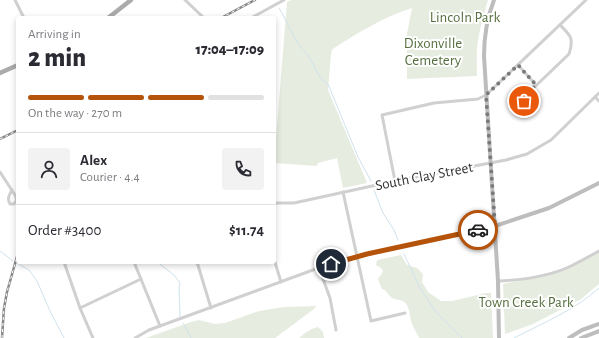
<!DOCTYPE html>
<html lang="en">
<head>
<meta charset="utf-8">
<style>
	:root { --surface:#fff; --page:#f2f2f3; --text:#2b2b33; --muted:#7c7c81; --line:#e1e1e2; --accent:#b45309 }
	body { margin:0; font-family:"Alegreya Sans",sans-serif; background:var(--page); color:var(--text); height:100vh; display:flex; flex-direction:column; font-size:15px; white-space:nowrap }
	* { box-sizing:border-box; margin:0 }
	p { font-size:13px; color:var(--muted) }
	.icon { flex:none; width:22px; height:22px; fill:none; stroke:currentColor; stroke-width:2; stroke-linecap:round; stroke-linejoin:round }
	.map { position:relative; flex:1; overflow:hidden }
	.side { position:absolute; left:16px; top:16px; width:260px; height:248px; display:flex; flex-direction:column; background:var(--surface); border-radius:4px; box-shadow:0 2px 6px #0003 }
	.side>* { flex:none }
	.pin { position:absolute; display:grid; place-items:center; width:34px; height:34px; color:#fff; margin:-17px; border:2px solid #fff; border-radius:50%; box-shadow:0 1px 4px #0007 }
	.courier { position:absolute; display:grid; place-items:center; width:40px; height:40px; margin:-20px; border:3px solid #b45309; border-radius:50%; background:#fff; color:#222; box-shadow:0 1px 5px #0007 }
	.overview em { font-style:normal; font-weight:800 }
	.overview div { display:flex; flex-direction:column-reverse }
	.overview { display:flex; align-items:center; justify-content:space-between; height:68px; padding:0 12px }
	h1 { font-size:26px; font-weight:800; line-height:30px }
	.bar { display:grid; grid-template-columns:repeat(4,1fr); gap:6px 4px; align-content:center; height:48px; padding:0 12px }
	.bar i { height:5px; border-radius:3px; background:var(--line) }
	.bar .selected { background:var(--accent) }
	.bar p { grid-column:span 4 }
	.line { display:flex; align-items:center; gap:10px; padding:0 12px; border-top:1px solid var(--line) }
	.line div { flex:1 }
	.round { display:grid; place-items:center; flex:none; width:42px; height:42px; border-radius:4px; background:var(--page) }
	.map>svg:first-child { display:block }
	.green { fill:#e6ecdf }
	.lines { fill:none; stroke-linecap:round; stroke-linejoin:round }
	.stream { stroke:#cfe2ee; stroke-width:1 }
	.street { stroke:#d0d0d0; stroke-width:3 }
	.secondary { stroke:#bdbdbd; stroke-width:4 }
	.primary { stroke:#ababab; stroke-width:4.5 }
	.rail-casing { stroke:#888; stroke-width:2.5 }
	.rail { stroke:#fff; stroke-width:1; stroke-dasharray:3; stroke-linecap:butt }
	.done { stroke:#7a7a7a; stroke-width:4; stroke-dasharray:0 7.2 }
	.route { stroke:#b45309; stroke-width:5 }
	.labels { text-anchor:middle; stroke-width:4; stroke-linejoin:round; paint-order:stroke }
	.park-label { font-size:15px; fill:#56703f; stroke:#fff }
	.street-label { font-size:15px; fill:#333; stroke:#fff }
</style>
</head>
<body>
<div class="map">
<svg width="599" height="338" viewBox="0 0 599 338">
	<rect width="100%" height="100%" fill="#fff"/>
	<g class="green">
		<path d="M291 0H488C484 13 480 27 478 41 476 52 477 64 477 76L407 79V34L412 8C385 16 358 33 334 48L332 50 331 54 328 90 367 183 343 188 337 158 318 163 317 166 274 163 287 2Z"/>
		<path d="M599 251V284L581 299 533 324 505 334 503 284 536 277 571 266Z"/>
		<path d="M401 255 407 265 417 268 423 274 422 282 428 292 441 301H452L486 293H491L493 338H419C417 333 414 329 412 324 409 317 411 306 403 301 399 299 394 300 391 297 387 294 387 290 382 289L379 282 378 278 381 275 383 271 381 268 376 265 377 260Z"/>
		<path d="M316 306 314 309 275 338H146L191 322 199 320 215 324 225 323 259 311 284 307Z"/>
		<path d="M318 327 323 332 324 338H299C305 333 310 329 318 327Z"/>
	</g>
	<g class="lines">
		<g class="stream">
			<path d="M279 8C287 21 292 36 302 49"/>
			<path d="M304 51C315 61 315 77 328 84L358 157 371 181"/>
			<path d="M374 190 383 213 394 230 398 240"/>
			<path d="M0 251 13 261"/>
			<path d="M404 254 420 288 435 311 462 338"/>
			<path d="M159 262 161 265 174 275 180 283 179 288 180 317"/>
			<path d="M17 263 29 270 37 281 50 311 64 338"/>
			<path d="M183 323 191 338"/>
			<path d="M514 338C543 323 575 310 599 288"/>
		</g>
		<g class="street">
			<path d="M15 0 24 18"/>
			<path d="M185 0 204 18"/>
			<path d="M251 18 284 0"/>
			<path d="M518 65 536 85"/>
			<path d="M595 97 599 101"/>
			<circle cx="518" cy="103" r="6"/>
			<path d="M522 99 569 54C574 38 571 36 560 25"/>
			<path d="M0 172 15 195C17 199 17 201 14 204H10C7 199 9 195 12 190"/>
			<path d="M395 181 382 115 434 103 478 99 486 95 586 0"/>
			<path d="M343 192 371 321 405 313"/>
			<path d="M274 203H294L395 181 506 160 527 154 551 140 599 93"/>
			<path d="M274 259 281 282"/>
			<path d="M64 262 80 308 93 338"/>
			<path d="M134 262 160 326"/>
			<path d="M197 262 211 308"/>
			<path d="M319 268 330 298 336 330"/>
			<path d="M498 281C523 280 548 277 571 266 581 261 590 256 599 251"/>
			<path d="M80 308 141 279"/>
			<path d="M135 338 149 330 321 267 354 257 495 226"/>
		</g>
		<g class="secondary">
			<path d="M494 0C487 18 484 37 484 56L498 281 499 338"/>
			<path d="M495 226 549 208 599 183"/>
			<path d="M569 338 582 330 599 324"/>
			<path d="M581 338 599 331"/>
		</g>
		<g class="primary">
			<path d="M108 18 131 0"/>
			<path d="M0 73 18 65"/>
		</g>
		<defs>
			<g id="rail">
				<path d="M221 18 255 0"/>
				<path d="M0 139 18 130"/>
				<path d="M2 338 4 308 7 292 18 253"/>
			</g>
		</defs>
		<use href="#rail" class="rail-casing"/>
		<use href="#rail" class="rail"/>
	</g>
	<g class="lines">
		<path class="done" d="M478 230 495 226 486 95 518 65 536 85 522 99 524 101"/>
		<path class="route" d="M331 264 367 254 478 230"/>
	</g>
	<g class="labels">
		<g class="park-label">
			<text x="465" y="22">Lincoln Park</text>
			<text x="433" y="48">Dixonville<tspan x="433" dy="17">Cemetery</tspan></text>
			<text x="526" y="307">Town Creek Park</text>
		</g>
		<g class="street-label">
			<text transform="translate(424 176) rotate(-11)" y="5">South Clay Street</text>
		</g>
	</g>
</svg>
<div class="pin" style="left:524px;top:101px;background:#ea580c"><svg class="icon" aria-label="bag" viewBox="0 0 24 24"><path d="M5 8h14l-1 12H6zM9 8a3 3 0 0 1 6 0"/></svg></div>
<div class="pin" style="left:331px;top:264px;background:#1f2937"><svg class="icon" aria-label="home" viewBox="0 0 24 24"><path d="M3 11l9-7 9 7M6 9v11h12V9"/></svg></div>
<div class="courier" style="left:478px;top:230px"><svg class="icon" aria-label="car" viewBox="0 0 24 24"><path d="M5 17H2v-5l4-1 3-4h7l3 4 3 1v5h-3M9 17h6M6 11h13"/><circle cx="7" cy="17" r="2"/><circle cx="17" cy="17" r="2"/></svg></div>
<section class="side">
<div class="overview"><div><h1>2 min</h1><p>Arriving in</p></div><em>17:04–17:09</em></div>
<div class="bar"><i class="selected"></i><i class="selected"></i><i class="selected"></i><i></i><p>On the way · 270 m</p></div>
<div class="line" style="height:72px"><a class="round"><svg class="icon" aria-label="person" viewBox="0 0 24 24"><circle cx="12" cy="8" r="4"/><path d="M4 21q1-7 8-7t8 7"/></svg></a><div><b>Alex</b><p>Courier · 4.4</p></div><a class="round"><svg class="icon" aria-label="phone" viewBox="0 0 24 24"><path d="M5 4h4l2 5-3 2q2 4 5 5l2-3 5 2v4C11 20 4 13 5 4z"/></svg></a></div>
<div class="line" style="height:52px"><div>Order #3400</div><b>$11.74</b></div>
</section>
</div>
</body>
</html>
